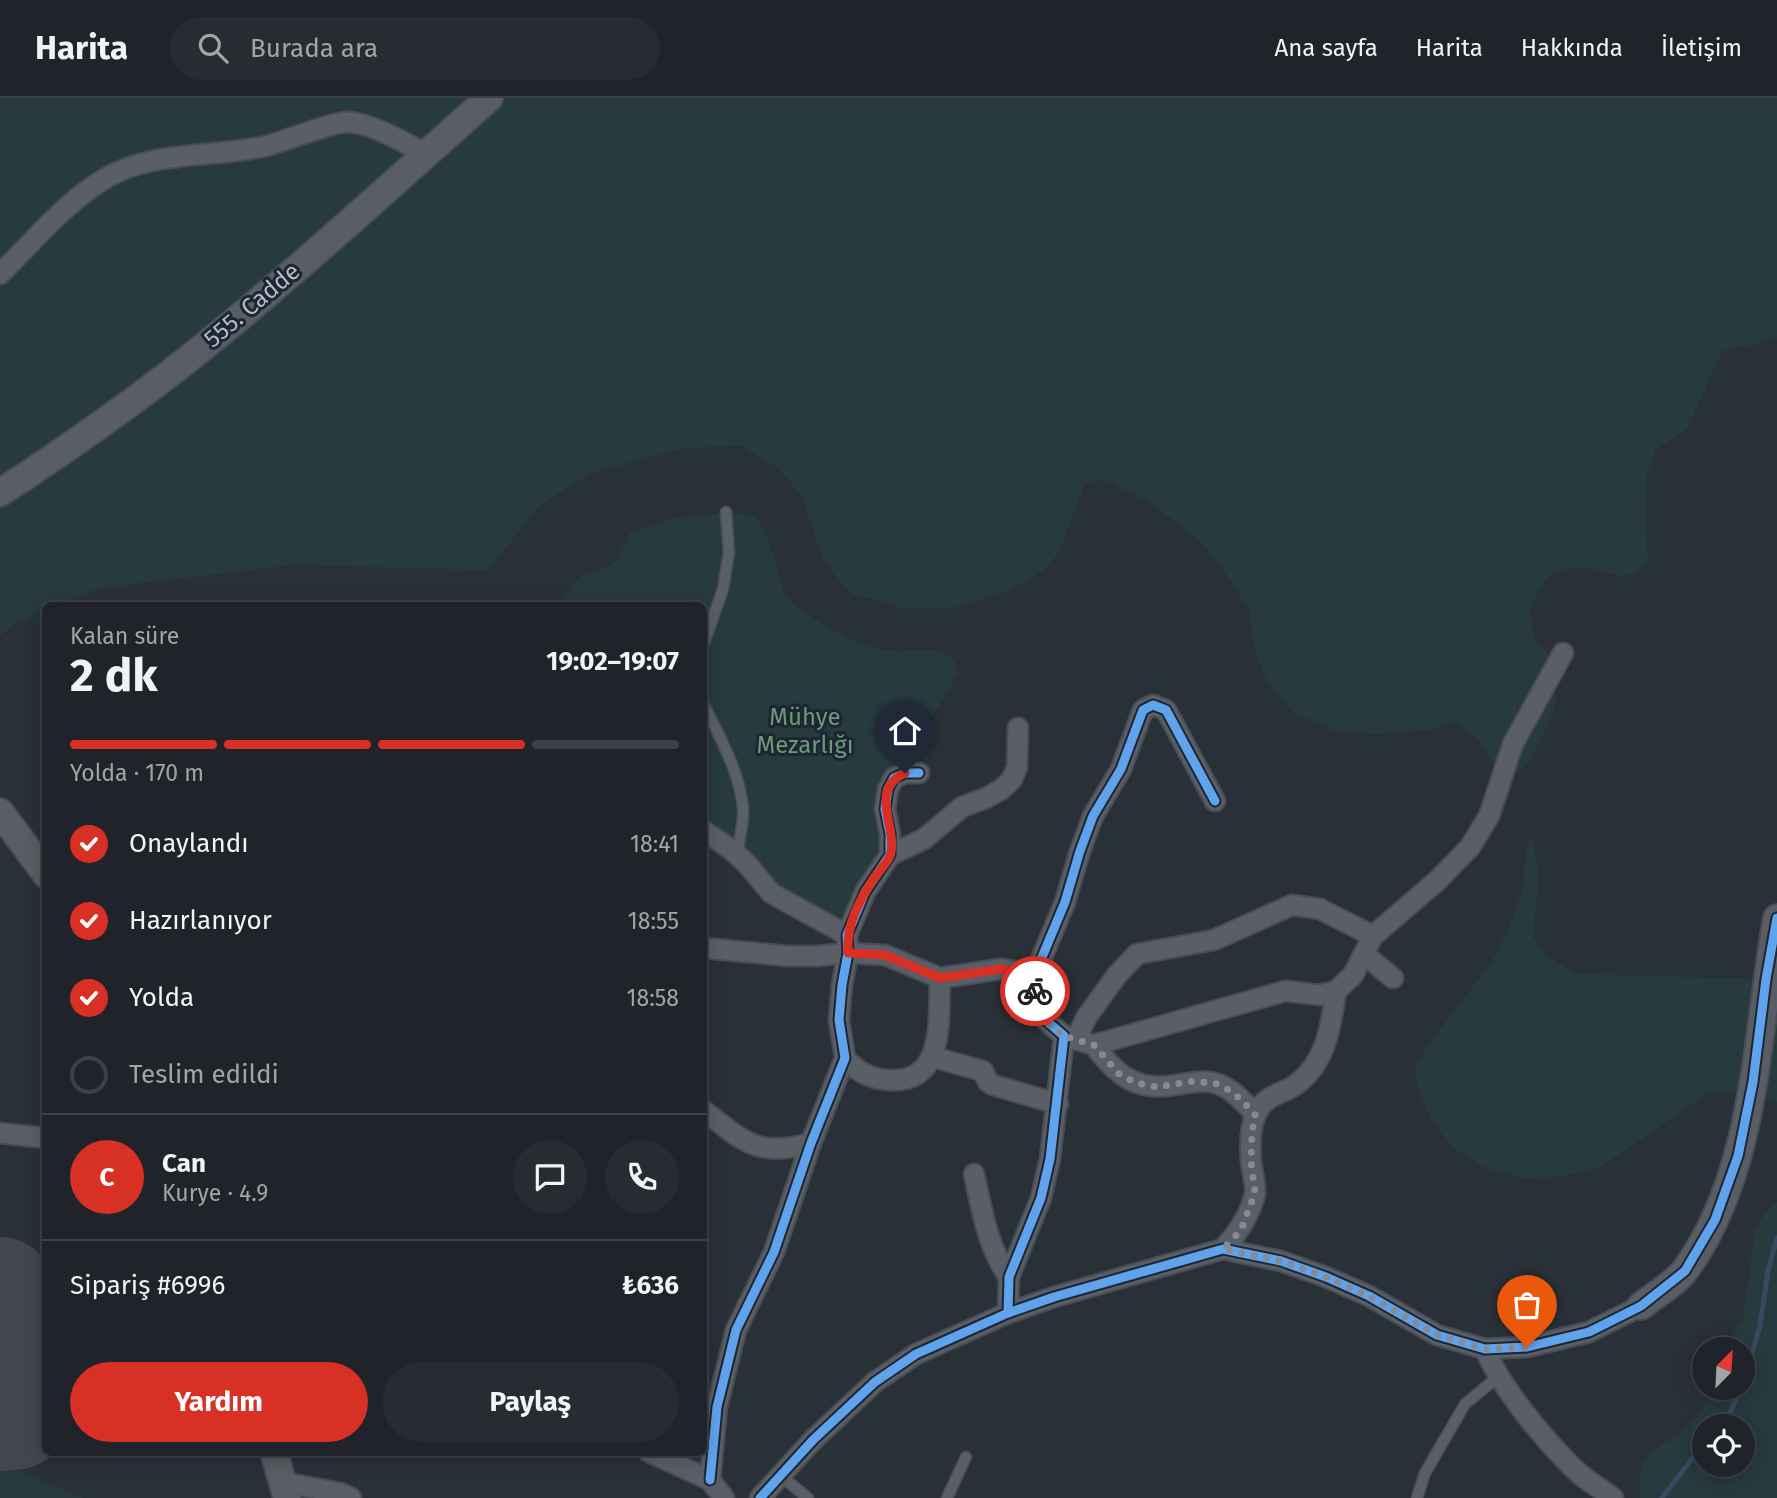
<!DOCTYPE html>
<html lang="tr">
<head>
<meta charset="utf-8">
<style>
	:root { --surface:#20242a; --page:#282c32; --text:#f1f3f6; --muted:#a2a4a8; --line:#3d4147; --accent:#d93025 }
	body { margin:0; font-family:"Fira Sans",sans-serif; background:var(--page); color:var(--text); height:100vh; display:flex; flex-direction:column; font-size:26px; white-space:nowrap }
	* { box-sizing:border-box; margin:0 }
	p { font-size:23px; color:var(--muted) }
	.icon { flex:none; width:38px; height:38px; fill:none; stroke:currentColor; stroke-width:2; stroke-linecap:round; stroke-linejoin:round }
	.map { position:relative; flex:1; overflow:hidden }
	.panel { position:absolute; left:42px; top:504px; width:665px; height:854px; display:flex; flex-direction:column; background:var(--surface); border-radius:10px; box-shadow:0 4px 18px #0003,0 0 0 2px var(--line) }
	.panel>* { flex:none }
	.needle { width:46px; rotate:24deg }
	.controls { position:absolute; left:1692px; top:1239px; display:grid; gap:14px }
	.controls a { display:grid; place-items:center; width:63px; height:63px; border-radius:50%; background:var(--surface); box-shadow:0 4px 18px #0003,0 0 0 2px var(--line); font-size:35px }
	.pin { position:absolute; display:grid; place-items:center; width:60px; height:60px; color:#fff; margin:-72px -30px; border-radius:50% 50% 50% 0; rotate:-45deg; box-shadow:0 0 7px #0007 }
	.pin .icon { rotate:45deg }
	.courier { position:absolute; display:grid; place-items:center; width:70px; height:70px; margin:-35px; border:5px solid #d93025; border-radius:50%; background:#fff; color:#222; box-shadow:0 2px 9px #0007 }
	.headline em { font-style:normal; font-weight:700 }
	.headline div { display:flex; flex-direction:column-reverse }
	.headline { display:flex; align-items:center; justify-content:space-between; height:119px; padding:0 28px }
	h1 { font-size:46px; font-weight:700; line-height:52px }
	.bar { display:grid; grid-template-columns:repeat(4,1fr); gap:10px 7px; align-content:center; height:84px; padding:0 28px }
	.bar i { height:9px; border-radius:5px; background:var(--line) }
	.bar .on { background:var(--accent) }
	.bar p { grid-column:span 4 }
	.line { display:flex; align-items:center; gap:18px; padding:0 28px; border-top:2px solid var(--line) }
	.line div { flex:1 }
	.round { display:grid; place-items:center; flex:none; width:74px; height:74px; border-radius:37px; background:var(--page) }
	ol { padding:0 28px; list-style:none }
	li { display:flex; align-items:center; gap:21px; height:77px }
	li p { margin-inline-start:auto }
	li .icon { padding:7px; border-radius:50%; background:var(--accent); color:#fff; stroke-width:4 }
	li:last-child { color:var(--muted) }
	li i { width:38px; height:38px; border:4px solid var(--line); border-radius:50% }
	.action { display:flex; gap:14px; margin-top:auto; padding:14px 28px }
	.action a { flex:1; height:80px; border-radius:42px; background:var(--accent); color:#fff; font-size:28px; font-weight:700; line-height:80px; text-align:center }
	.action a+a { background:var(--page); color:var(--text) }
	header { display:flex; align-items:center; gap:42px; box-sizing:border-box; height:98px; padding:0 35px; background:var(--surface); border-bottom:2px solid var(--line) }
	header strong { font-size:33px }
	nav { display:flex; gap:38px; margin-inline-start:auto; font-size:24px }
	.search { width:490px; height:63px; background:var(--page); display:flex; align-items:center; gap:18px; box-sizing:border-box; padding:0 24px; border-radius:38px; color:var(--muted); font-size:26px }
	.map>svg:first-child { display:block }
	.green { fill:#273a3e; fill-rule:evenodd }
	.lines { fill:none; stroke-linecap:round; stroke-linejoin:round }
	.stream { stroke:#384963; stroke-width:5 }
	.runway { stroke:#42464e; stroke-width:110 }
	.lane-casing { stroke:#484c53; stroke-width:13 }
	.street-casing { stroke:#484c53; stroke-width:23 }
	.secondary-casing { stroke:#484c53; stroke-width:30 }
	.lane { stroke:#5a5e66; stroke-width:10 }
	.street { stroke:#5a5e66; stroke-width:19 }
	.secondary { stroke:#595d64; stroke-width:26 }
	.cycleway-casing { stroke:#1d2633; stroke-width:13 }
	.cycleway { stroke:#60a3ed; stroke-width:9 }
	.done { stroke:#848b96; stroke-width:7; stroke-dasharray:0 12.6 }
	.route { stroke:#d93025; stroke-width:9 }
	.labels { text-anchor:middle; stroke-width:6; stroke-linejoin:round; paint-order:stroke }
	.street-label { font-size:24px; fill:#b4bcc9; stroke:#1d2633 }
	.park-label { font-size:24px; fill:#6b9a76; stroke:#1d2633 }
</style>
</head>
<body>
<header>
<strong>Harita</strong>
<div class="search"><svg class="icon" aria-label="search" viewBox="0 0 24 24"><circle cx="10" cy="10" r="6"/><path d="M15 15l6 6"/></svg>Burada ara</div>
<nav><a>Ana sayfa</a><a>Harita</a><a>Hakkında</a><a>İletişim</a></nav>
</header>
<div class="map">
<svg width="1777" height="1400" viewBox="0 0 1777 1400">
	<rect width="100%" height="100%" fill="#2a3038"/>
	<g class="green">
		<path d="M0 0H1777V239C1759 247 1741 247 1722 253L1687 331 1656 351 1647 376 1645 413 1648 464C1643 468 1637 475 1631 476 1617 480 1607 474 1594 471 1574 467 1553 470 1541 488 1536 495 1530 509 1531 518 1533 542 1537 548 1557 562L1555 610 1532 660 1518 676 1493 664 1480 643 1456 624 1428 632 1374 636 1334 633 1294 615 1267 584 1254 550 1250 514 1229 480 1201 444 1151 405 1104 381 1084 387 1059 455 1042 473 1010 492 958 509 906 511 852 496 826 467 814 436 803 399 778 370 741 348 686 350 590 375 539 408 488 472 295 467 104 489 58 507 46 508 45 512 15 525 0 538Z"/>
		<path d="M726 415C733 415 741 415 747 416 773 423 774 479 788 500 798 513 813 520 827 528 845 539 865 549 886 552 913 556 951 540 959 575L894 680 890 736 847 837 771 795 704 733V508H558L581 477 608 469 617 462 630 435 674 420Z"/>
		<path d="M1532 737 1539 783 1533 838 1545 857 1578 876 1766 881 1777 888V1005L1746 992 1709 995 1597 1071 1557 1079 1519 1080 1482 1068 1454 1050 1433 1025 1417 989 1416 967 1430 944 1489 868 1510 828 1523 790 1525 759Z"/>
		<path d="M1777 1104V1400H1640C1640 1391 1639 1380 1641 1372 1645 1353 1667 1345 1681 1334 1696 1322 1706 1308 1713 1290H1743V1251H1724L1743 1221 1755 1133 1764 1117ZM1704 1328H1743V1367H1704Z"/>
		<path d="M0 1366 83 1400H0Z"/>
	</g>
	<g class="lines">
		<g class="stream">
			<path d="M1743 1286 1760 1228 1768 1173 1777 1140"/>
			<path d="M1719 1328 1731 1313 1741 1290"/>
			<path d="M1662 1400 1704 1345"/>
		</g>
		<path class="runway" d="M0 1194 14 1317 0 1318"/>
		<defs>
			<g id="lane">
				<path d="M704 545 723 491 729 454 726 414"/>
				<path d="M704 607C720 640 740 674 743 711 744 726 739 742 737 756"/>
				<path d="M781 1378 808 1400"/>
				<path d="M947 1400 966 1359"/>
				<path d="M1417 1400 1425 1375 1465 1306 1499 1278"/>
			</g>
			<g id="street">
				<path d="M0 176C34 143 64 105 106 80 154 52 215 60 266 48 286 43 331 24 348 24 374 26 403 44 426 56"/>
				<path d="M704 733 732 752 747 766 771 795 847 837"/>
				<path d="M890 757 924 741 962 709 986 700 1002 691 1012 681 1017 669 1018 630"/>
				<path d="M704 850 787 858H817L848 855 885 857 940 880 1001 871 1035 876"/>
				<path d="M1365 857 1393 880"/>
				<path d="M1064 938 1094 947 1285 893 1320 897 1336 893 1353 877 1373 838 1438 782 1470 749 1489 718 1513 646 1563 555"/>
				<path d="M1076 942 1086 920 1117 877 1137 856 1214 842 1292 807 1320 811 1373 838"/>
				<path d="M1094 947C1116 977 1137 994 1175 987 1189 985 1204 981 1218 986 1233 991 1245 1006 1256 1016"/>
				<path d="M933 959 983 973 988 984 993 987 1058 1006"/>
				<path d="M845 960C856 973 871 981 888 982 947 986 938 919 940 880"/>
				<path d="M704 1013C745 1044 757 1060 811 1045"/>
				<path d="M0 1035 46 1040"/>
				<path d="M974 1076C982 1112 987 1148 1009 1179"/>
				<path d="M1223 1151C1238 1135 1250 1117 1255 1096 1256 1085 1252 1074 1251 1063 1250 1050 1250 1028 1256 1016 1266 995 1283 997 1298 985 1327 963 1331 926 1336 893"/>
				<path d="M1008 1215 1009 1179 1041 1100 1050 1061 1064 938 1040 917 1035 901V876L1065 804 1080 753 1093 718 1121 671 1143 612 1153 607 1166 612 1215 703"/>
				<path d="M1485 1251C1501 1290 1543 1340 1573 1370 1585 1382 1600 1390 1613 1400"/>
				<path d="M649 1354 710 1382 724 1400"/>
				<path d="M710 1382 717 1309 736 1232 774 1154 811 1045 845 960 839 922 842 887 848 855 847 837 865 794 890 757V736L885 711 888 691 894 680 905 675H919"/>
				<path d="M282 1384 340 1395 351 1400"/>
				<path d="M760 1400 813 1342 875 1284 916 1256 1008 1215 1054 1199 1223 1151 1281 1163 1326 1179 1369 1198 1437 1237 1485 1251 1527 1249 1589 1234 1641 1208"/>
			</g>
			<g id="secondary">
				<path d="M0 395C64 353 127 309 187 262 291 179 390 88 489 0"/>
				<path d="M0 714 46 776"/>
				<path d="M1641 1208C1655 1197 1676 1185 1686 1171 1757 1073 1756 935 1777 820"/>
				<path d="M274 1354 287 1400"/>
			</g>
		</defs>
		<use href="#lane" class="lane-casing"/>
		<use href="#street" class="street-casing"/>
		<use href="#secondary" class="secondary-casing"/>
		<use href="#lane" class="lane"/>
		<use href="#street" class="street"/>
		<use href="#secondary" class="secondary"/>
		<defs>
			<g id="cycleway">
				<path d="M1008 1215 1009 1179 1041 1100 1050 1061 1064 938 1040 917 1035 901V876L1065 804 1080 753 1093 718 1121 671 1143 612 1153 607 1166 612 1215 703"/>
				<path d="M710 1382 717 1309 736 1232 774 1154 811 1045 845 960 839 922 842 887 848 855 847 837 865 794 890 757V736L885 711 888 691 894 680 905 675H919"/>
				<path d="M760 1400 813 1342 875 1284 916 1256 1008 1215 1054 1199 1223 1151 1281 1163 1326 1179 1369 1198 1437 1237 1485 1251 1527 1249 1589 1234 1641 1208 1685 1173 1715 1122 1738 1058 1753 984 1766 881 1777 820"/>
			</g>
		</defs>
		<use href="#cycleway" class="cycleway-casing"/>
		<use href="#cycleway" class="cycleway"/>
	</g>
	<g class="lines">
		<path class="done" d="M1035 893 1040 917 1051 929 1064 938 1094 947 1119 976 1136 985 1157 989 1194 983 1218 986 1234 995 1255 1016 1252 1035 1251 1063 1255 1095 1241 1132 1223 1151 1281 1163 1326 1179 1369 1198 1437 1237 1485 1251 1527 1249"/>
		<path class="route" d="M905 675C867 692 899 731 890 758 887 765 879 773 874 780 859 803 846 827 848 855L885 857 940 880 1001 871 1035 876V893"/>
	</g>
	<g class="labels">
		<g class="street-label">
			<text transform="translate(252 207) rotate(-40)" y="8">555. Cadde</text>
		</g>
		<g class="park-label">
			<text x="805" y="627">Mühye<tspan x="805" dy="28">Mezarlığı</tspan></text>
		</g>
	</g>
</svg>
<div class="controls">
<a><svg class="needle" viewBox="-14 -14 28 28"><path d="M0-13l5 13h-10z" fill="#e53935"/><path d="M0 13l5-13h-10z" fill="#a2a4a8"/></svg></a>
<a><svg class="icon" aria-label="locate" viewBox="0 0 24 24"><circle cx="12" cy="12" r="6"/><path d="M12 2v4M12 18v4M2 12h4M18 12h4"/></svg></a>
</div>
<div class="pin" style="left:1527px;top:1249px;background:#ea580c"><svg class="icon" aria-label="bag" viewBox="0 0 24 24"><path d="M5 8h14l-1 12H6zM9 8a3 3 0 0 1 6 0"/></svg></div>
<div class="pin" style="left:905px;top:675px;background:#1f2937"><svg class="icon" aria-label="home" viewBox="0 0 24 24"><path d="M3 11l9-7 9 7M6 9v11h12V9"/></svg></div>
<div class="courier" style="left:1035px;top:893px"><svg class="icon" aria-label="bike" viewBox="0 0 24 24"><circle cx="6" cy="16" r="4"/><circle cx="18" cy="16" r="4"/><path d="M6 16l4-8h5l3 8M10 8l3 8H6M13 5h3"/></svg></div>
<section class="panel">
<div class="headline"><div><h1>2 dk</h1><p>Kalan süre</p></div><em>19:02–19:07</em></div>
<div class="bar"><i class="on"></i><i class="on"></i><i class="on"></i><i></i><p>Yolda · 170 m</p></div>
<ol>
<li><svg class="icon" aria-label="check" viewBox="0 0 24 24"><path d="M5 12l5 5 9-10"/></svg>Onaylandı<p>18:41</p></li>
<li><svg class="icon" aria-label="check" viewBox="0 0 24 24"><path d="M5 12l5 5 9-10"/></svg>Hazırlanıyor<p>18:55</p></li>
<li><svg class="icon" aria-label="check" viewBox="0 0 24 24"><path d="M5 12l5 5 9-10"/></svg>Yolda<p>18:58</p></li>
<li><i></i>Teslim edildi</li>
</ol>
<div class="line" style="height:126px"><b class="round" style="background:var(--accent);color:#fff">C</b><div><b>Can</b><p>Kurye · 4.9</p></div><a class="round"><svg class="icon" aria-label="chat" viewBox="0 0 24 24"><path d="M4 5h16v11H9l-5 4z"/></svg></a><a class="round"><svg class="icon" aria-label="phone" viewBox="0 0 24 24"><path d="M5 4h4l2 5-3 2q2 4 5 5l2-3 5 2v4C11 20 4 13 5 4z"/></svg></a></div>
<div class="line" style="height:91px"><div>Sipariş #6996</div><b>₺636</b></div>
<div class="action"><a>Yardım</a><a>Paylaş</a></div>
</section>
</div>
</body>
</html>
